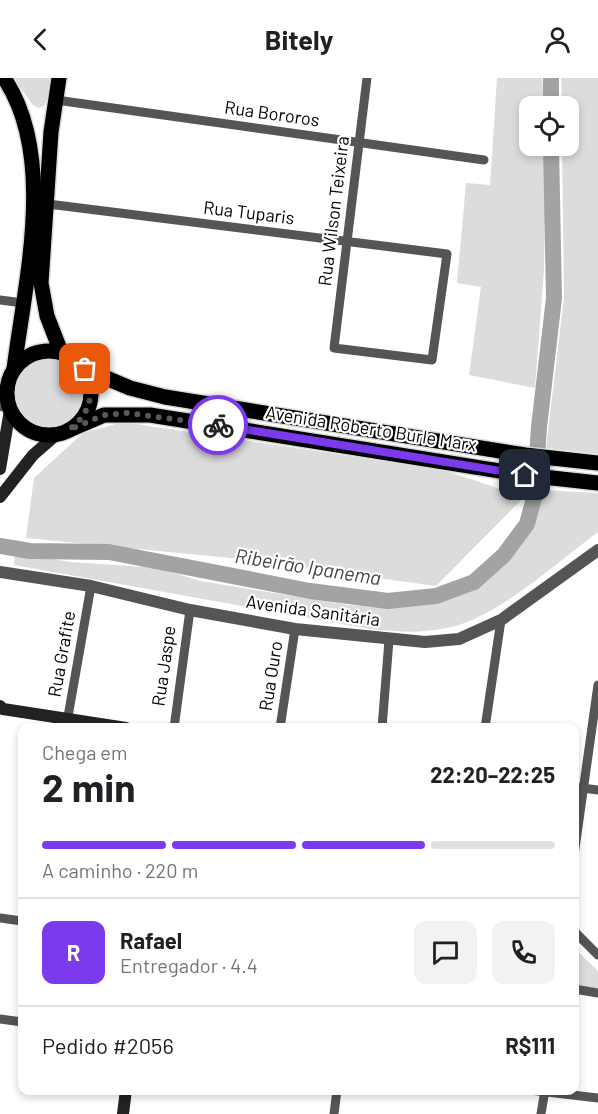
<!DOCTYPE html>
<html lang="pt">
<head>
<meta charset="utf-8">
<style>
	:root { --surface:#fff; --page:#f2f2f2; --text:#202124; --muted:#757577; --line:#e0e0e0; --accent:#7c3aed }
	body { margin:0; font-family:Barlow,sans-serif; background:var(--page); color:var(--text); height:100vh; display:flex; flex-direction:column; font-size:22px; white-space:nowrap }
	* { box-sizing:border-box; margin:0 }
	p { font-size:20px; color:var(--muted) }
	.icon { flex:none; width:33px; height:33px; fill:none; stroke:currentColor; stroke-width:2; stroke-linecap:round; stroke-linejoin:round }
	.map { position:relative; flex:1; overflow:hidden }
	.panel { position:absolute; left:18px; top:645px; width:561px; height:372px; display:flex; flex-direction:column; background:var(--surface); border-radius:12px; box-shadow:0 3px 9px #0003 }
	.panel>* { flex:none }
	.fabs { position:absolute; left:519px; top:18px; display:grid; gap:12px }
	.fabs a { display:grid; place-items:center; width:60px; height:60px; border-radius:12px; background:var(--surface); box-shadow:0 3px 9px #0003; font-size:30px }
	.pin { position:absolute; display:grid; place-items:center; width:51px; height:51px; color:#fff; margin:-26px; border-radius:12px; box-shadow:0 3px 9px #0006 }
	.courier { position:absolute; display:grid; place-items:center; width:60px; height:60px; margin:-30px; border:4px solid #7c3aed; border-radius:50%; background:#fff; color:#222; box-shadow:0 2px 8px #0007 }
	.head em { font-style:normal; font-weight:700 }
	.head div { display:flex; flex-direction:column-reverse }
	.head { display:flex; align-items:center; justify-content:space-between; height:102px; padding:0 24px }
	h1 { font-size:39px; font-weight:700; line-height:45px }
	.bar { display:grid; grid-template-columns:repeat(4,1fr); gap:9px 6px; align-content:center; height:72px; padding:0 24px }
	.bar i { height:8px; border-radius:4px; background:var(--line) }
	.bar .current { background:var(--accent) }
	.bar p { grid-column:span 4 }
	.line { display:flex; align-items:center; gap:15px; padding:0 24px; border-top:2px solid var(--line) }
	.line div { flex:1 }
	.round { display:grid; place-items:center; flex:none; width:63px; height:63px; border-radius:12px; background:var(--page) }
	header { display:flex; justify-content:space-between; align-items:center; height:78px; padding:0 24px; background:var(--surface); font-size:27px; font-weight:700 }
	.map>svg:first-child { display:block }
	.green { fill:#dcdcdc }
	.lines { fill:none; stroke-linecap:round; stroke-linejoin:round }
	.river { stroke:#a3a3a3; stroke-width:16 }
	.primary-casing { stroke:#dbdbdb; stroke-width:18 }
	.minor { stroke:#555; stroke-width:9 }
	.tertiary { stroke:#555; stroke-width:12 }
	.secondary { stroke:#222; stroke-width:12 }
	.primary { stroke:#000; stroke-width:15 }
	.done { stroke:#595959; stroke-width:6; stroke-dasharray:0 10.8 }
	.route { stroke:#7c3aed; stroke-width:8 }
	.labels { text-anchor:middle; stroke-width:4.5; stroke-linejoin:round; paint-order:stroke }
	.street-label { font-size:18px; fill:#000; stroke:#fff }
	.water-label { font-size:20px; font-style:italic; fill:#444; stroke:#fff }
</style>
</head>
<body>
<header><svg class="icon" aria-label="back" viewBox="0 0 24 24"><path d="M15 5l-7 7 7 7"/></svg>Bitely<svg class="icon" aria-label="person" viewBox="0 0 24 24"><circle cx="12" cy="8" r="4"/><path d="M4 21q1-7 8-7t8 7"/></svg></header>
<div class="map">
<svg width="598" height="1036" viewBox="0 0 598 1036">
	<rect width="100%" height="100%" fill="#fff"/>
	<g class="green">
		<path d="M13 0H51L48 20 44 28 38 30 33 27Z"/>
		<path d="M497 0H542L544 28H530V68H546L544 192 535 310 469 297 481 209 457 205 466 105 490 107Z"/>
		<path d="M561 0H598V376L546 370 564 219 562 68H568V28H562Z"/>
		<circle cx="47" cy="313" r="36"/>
		<path d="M123 344 443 392 524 419 436 508 230 480 26 460 34 400 83 355Z"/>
		<path d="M543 412 598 415V454C559 483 499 538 451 549 421 556 393 554 364 550L14 487 15 475 71 484 158 490 200 503 349 527 374 529 436 523 464 515 482 506 498 493 535 444Z"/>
		<path d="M574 870 598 893V913L575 909Z"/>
	</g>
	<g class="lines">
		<g class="river">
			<path d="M551 28V0"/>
			<path d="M0 468 30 473 109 474 310 513 388 523 436 518 474 504 504 477 527 446 534 420 539 349 554 220 551 68"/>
		</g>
		<defs>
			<g id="primary">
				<path d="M4 0C57 79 25 203 14 291"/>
				<path d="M59 0 51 54 41 205 47 238 61 274"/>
				<circle cx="49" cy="315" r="42"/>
				<path d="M85 291 130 310 165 319 525 377 598 385"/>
				<path d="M69 352 104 337H150L525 397 598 405"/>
			</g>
		</defs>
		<use href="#primary" class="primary-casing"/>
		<g class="minor">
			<path d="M56 22 484 82"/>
			<path d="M48 126 447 176 432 282 334 270C345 180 356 90 367 0"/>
			<path d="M0 222 23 225"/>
			<path d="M66 650 91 508"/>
			<path d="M174 650 190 532"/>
			<path d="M280 650 295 551"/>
			<path d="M382 650 389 562"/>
			<path d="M485 650 501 542"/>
			<path d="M574 709 598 712"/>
			<path d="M574 777 598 607"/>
			<path d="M0 840 22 843"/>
			<path d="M574 853 598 877"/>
			<path d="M574 911 598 915"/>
			<path d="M0 941 22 944"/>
			<path d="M530 1012 598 1020"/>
			<path d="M334 1036 337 1012"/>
			<path d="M541 1036 545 1012"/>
		</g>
		<g class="tertiary">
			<path d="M0 327 9 328"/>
			<path d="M0 494 91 508 190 532 295 551 425 564 459 561 501 542 598 472"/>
		</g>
		<g class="secondary">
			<path d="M0 391 10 332"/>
			<path d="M0 419 33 377 56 357"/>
			<path d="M0 628 3 631 126 650"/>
			<path d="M123 1036 126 1012"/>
		</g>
		<use href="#primary" class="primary"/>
	</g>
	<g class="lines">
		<path class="done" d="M85 291C95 317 91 334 69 352L104 337 127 335 218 347"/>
		<path class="route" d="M218 347 525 397"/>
	</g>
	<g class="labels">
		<g class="street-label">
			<text transform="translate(272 36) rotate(8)" y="6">Rua Bororos</text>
			<text transform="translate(334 133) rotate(-83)" y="6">Rua Wilson Teixeira</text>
			<text transform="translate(249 135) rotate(7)" y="6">Rua Tuparis</text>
			<text transform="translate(371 351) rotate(9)" y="6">Avenida Roberto Burle Marx</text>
			<text transform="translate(313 533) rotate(8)" y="6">Avenida Sanitária</text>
			<text transform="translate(62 576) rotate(-80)" y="6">Rua Grafite</text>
			<text transform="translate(164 588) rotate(-82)" y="6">Rua Jaspe</text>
			<text transform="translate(271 598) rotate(-81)" y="6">Rua Ouro</text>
		</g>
		<g class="water-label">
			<text transform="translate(308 489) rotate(9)" y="7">Ribeirão Ipanema</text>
		</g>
	</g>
</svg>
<div class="fabs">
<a><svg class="icon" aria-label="locate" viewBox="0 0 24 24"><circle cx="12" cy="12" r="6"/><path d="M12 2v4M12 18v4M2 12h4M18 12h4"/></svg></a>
</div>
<div class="pin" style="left:85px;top:291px;background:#ea580c"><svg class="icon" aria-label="bag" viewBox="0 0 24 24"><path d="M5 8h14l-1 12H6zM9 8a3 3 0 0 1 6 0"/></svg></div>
<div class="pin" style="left:525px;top:397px;background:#1f2937"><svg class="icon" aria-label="home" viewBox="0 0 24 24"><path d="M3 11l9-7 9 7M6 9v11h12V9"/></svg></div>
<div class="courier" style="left:218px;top:347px"><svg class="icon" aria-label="bike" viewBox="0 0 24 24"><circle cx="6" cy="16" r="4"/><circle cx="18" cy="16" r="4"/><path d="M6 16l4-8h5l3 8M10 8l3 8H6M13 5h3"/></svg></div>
<section class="panel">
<div class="head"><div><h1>2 min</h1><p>Chega em</p></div><em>22:20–22:25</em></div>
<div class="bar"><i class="current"></i><i class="current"></i><i class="current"></i><i></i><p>A caminho · 220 m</p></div>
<div class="line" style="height:108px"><b class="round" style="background:var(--accent);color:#fff">R</b><div><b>Rafael</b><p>Entregador · 4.4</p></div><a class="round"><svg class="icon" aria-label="chat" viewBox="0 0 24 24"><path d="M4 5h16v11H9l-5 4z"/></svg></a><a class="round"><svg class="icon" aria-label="phone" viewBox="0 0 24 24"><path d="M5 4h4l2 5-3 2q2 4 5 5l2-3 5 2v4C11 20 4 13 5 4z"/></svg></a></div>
<div class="line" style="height:78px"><div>Pedido #2056</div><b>R$111</b></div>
</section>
</div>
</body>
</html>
